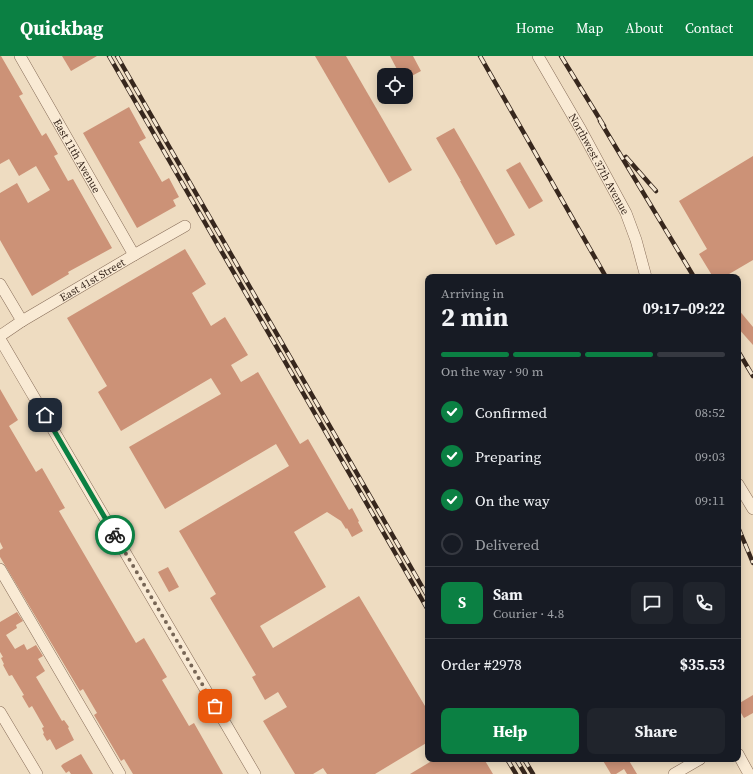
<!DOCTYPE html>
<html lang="en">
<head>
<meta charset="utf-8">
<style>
	:root { --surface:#171b24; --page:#20242c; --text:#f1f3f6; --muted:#9ea1a6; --line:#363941; --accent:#0b8043 }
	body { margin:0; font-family:"Source Serif 4",serif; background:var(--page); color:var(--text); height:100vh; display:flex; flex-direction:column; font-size:15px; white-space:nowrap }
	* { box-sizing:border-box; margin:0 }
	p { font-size:13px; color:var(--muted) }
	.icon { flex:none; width:22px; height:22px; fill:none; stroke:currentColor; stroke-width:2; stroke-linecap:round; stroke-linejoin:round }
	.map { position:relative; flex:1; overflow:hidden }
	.details { position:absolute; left:425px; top:218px; width:316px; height:488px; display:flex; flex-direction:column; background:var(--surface); border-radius:8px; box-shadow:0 2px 10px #0003 }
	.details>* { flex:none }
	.buttons { position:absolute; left:377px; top:12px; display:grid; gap:8px }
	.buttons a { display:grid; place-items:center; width:36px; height:36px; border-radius:8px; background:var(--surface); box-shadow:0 2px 10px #0003; font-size:20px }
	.pin { position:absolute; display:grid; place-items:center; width:34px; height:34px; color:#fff; margin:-17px; border-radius:8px; box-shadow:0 2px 6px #0006 }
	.courier { position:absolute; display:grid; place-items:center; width:40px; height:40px; margin:-20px; border:3px solid #0b8043; border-radius:50%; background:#fff; color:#222; box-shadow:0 1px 5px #0007 }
	.summary em { font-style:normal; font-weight:700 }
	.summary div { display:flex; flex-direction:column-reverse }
	.summary { display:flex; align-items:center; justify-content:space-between; height:68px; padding:0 16px }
	h1 { font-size:26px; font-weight:700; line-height:30px }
	.bar { display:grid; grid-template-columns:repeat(4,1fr); gap:6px 4px; align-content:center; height:48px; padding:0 16px }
	.bar i { height:5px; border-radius:3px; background:var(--line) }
	.bar .current { background:var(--accent) }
	.bar p { grid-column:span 4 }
	.line { display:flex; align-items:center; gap:10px; padding:0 16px; border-top:1px solid var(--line) }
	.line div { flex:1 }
	.round { display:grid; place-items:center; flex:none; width:42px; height:42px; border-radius:8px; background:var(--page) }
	ol { padding:0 16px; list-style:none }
	li { display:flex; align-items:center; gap:12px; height:44px }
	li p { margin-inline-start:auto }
	li .icon { padding:4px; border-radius:50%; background:var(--accent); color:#fff; stroke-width:4 }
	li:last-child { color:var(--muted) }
	li i { width:22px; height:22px; border:2px solid var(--line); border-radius:50% }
	.action { display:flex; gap:8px; margin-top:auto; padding:8px 16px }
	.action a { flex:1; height:46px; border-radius:8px; background:var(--accent); color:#fff; font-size:16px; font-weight:700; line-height:46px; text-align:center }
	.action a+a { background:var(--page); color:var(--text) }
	header { display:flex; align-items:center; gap:24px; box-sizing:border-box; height:56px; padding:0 20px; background:var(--accent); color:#fff }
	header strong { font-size:19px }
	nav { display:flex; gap:22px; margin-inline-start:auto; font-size:14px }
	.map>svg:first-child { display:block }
	.building { fill:#cc9277 }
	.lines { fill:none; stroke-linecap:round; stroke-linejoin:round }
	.minor-casing { stroke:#876d59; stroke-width:12 }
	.minor { stroke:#f9ead4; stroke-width:11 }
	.rail-casing { stroke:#37271d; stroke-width:4.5 }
	.rail { stroke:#f5e7d1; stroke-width:3; stroke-dasharray:9; stroke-linecap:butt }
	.done { stroke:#776656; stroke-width:4; stroke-dasharray:0 7.2 }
	.route { stroke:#0b8043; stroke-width:5 }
	.labels { text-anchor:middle; stroke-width:3; stroke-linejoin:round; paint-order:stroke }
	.street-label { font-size:11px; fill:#37271d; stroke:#f5e7d1 }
</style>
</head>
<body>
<header>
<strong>Quickbag</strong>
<nav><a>Home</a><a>Map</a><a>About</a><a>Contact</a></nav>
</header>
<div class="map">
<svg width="753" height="718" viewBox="0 0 753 718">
	<rect width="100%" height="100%" fill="#eedcc1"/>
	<g class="building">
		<path d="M0 0H1L23 38 19 40 42 80 46 77 58 98 54 100 68 125 73 123 112 192 68 216 69 218 32 240 0 184V137L17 127 28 147 50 134 36 110 19 120 9 103 0 108Z"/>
		<path d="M62 0H97L71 15Z"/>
		<path d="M315 0H346L412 114 389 127Z"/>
		<path d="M390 0H413L421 15 406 23V19H400Z"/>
		<path d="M129 51 146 82 139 86 162 126 169 122 179 141 173 144 176 150 137 172 83 77Z"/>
		<path d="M454 72 479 115 515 179 496 189 460 125H461L436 82Z"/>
		<path d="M753 100V204L724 221H713L699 198 707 193 679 145Z"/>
		<path d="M520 106 543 145 529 153 506 114Z"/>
		<path d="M185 193 206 228 192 237 211 270 225 261 248 299 231 309 241 326 258 316 300 388 308 383 349 454 352 452 359 465 358 466 363 475 352 481 347 472 346 473 341 465 327 456 294 476 326 531 260 570 273 592 359 540 428 655V686L375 718H327L323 712 313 718H295L263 665 287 651 278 636 265 644 252 621 256 619 210 542 216 538 179 475 289 410 276 388 165 453 129 391 221 338 211 322 121 375 98 336 107 330 67 262Z"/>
		<path d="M738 253 753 271V289L738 272Z"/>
		<path d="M0 333 18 364 9 370 36 416 42 412 65 452 59 455 136 587 144 582 167 621 162 624 189 670 194 667 223 718H133L124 703 121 705 94 659 97 657 83 633 80 635 0 501V494L3 492 0 486Z"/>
		<path d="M168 511 179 531 169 536 158 516Z"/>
		<path d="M17 556 23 565 16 569 17 572 6 579 15 593 24 588 27 594 36 589 43 600 38 603 45 615 36 621 62 665 64 664 69 671 68 672 74 684 56 694 50 683 47 685 43 678 44 677 42 672 44 671 32 650 29 652 22 640 24 639 12 619 9 620 3 609 4 608 1 602 3 601 0 596V566Z"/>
		<path d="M753 639V657L744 662 738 652V648Z"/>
		<path d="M81 698 93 718H71L69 715 66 717 61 710 63 708Z"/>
		<path d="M435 703H484L493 718H410Z"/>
		<path d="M602 703H628L637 718H627L624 713 616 718H611Z"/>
	</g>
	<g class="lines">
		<defs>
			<g id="minor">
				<path id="s1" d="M20 0 134 199"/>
				<path id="s2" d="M538 0 581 74 626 157 636 184 646 221"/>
				<path d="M0 228 22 265"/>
				<path id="s3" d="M0 280 22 265 134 199 185 170"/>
				<path d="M0 283 255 718"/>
				<path d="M738 428 753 453"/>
				<path d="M0 513 120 718"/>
				<path d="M0 656 37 718"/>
				<path d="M738 698 749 718"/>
				<path d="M674 718 700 703"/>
			</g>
		</defs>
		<use href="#minor" class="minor-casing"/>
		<use href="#minor" class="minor"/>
		<defs>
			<g id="rail">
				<path d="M109 0 428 554"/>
				<path d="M117 0 428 541"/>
				<path d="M480 0 606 221"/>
				<path d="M561 0 604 70"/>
				<path d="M600 65 694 221"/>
				<path d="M626 101 656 135"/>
				<path d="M738 295 753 320"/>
				<path d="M738 471 753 507"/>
				<path d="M507 703 516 718"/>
				<path d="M516 703 525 718"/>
				<path d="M524 703 533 718"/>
			</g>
		</defs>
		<use href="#rail" class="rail-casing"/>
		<use href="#rail" class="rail"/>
	</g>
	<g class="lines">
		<path class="done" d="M115 479 215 650"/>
		<path class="route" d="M45 359 115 479"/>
	</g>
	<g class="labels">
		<g class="street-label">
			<text dy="4" stroke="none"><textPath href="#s1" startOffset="115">East 11th Avenue</textPath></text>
			<text dy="4" stroke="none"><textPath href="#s2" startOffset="124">Northwest 37th Avenue</textPath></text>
			<text dy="4" stroke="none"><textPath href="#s3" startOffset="108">East 41st Street</textPath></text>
		</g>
	</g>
</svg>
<div class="buttons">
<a><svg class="icon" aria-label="locate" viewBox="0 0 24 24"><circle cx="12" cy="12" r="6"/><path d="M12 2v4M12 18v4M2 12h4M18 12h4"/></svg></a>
</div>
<div class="pin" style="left:215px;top:650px;background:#ea580c"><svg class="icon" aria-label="bag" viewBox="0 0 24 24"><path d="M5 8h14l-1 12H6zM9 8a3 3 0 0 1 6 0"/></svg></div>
<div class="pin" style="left:45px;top:359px;background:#1f2937"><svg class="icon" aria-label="home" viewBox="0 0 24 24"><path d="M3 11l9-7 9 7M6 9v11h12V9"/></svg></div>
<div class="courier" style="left:115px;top:479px"><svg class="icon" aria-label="bike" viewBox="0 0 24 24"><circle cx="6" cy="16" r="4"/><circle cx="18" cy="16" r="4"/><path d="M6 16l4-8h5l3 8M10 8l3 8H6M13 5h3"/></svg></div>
<section class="details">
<div class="summary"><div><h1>2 min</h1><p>Arriving in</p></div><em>09:17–09:22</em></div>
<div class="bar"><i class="current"></i><i class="current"></i><i class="current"></i><i></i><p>On the way · 90 m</p></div>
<ol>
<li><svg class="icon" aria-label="check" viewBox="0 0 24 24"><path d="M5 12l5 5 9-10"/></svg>Confirmed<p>08:52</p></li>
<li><svg class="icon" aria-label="check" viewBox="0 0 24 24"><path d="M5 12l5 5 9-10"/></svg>Preparing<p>09:03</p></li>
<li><svg class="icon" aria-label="check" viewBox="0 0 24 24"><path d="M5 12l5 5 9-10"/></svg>On the way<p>09:11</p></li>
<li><i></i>Delivered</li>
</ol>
<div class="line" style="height:72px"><b class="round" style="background:var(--accent);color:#fff">S</b><div><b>Sam</b><p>Courier · 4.8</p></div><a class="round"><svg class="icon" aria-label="chat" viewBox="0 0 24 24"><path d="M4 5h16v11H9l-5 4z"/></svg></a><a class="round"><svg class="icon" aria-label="phone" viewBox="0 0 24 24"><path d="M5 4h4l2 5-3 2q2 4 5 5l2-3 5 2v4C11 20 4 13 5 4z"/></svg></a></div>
<div class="line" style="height:52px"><div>Order #2978</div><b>$35.53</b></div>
<div class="action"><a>Help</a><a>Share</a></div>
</section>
</div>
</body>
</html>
